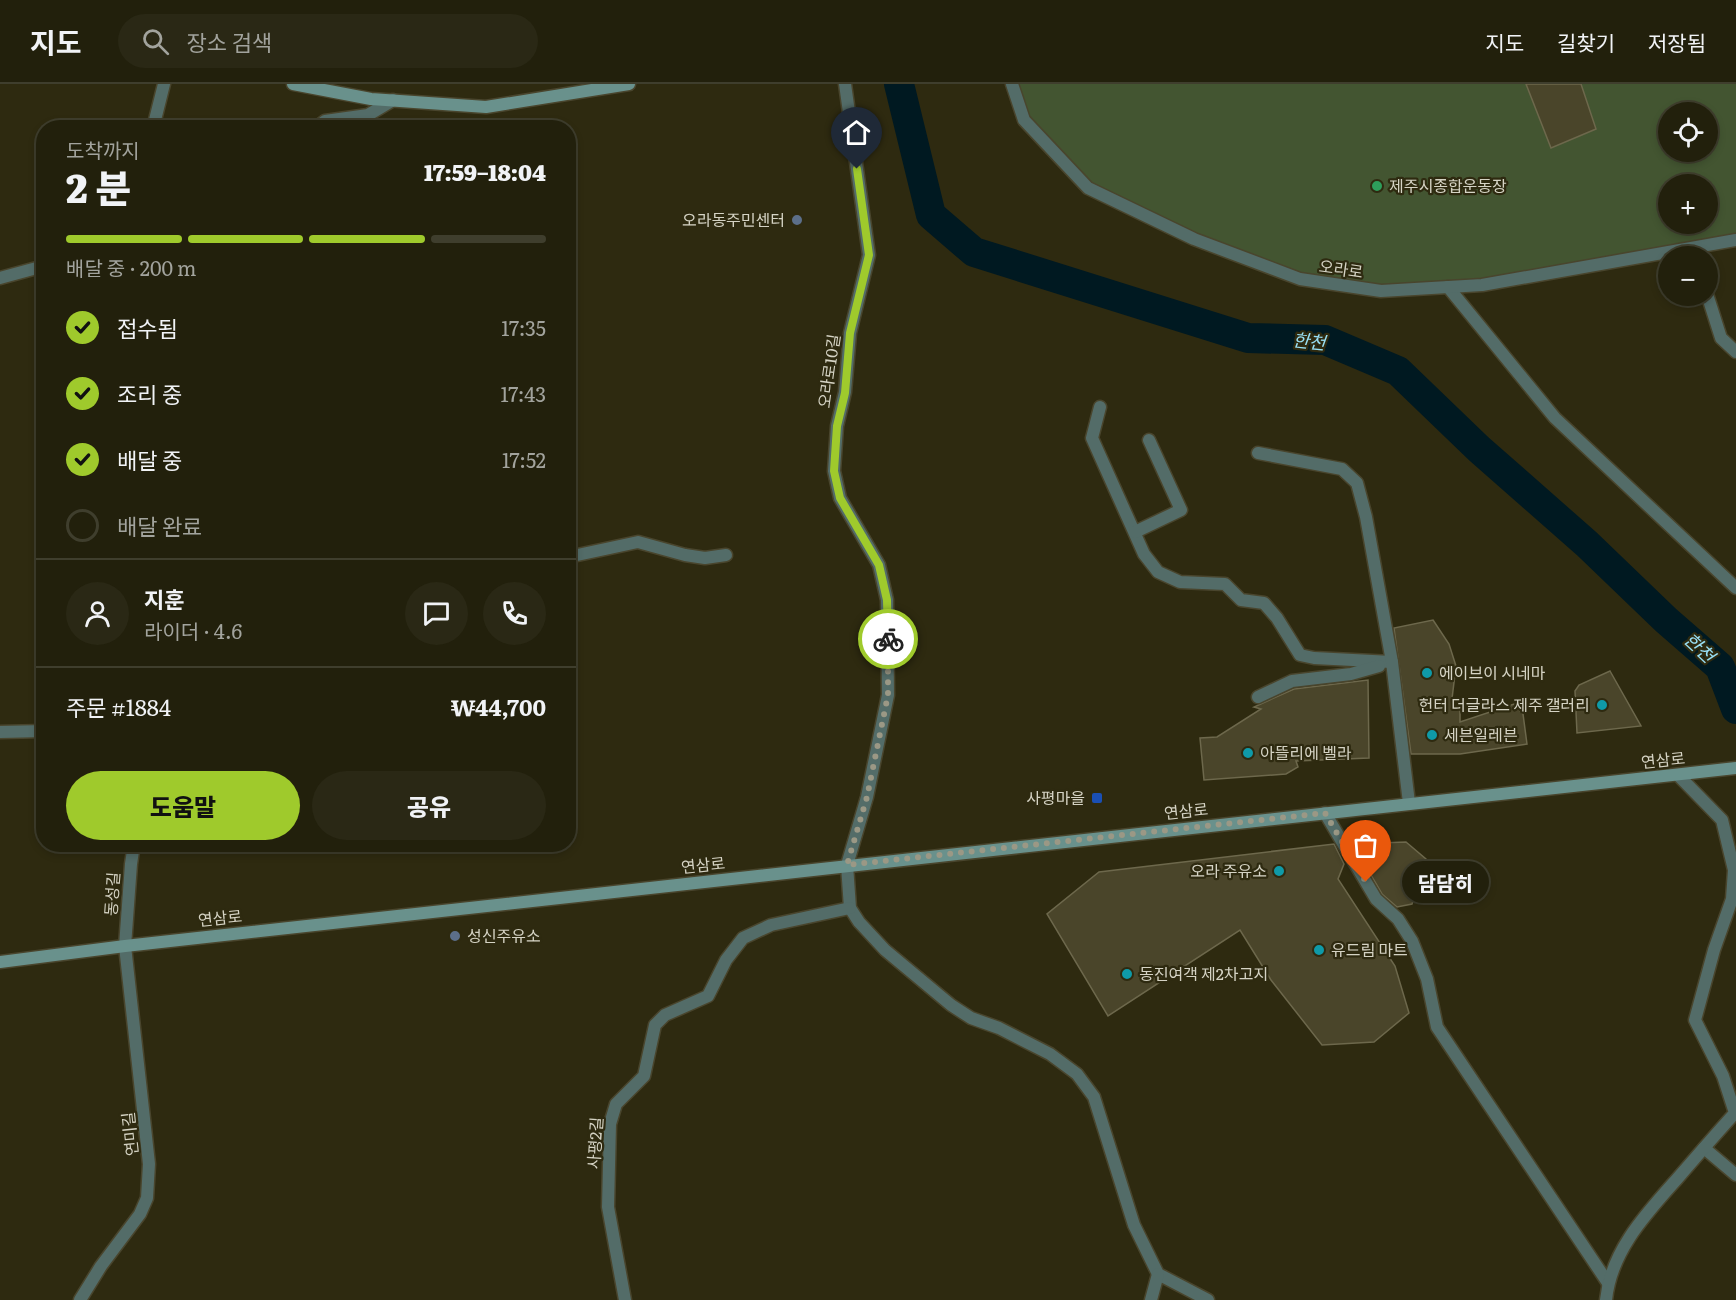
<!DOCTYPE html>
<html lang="ko">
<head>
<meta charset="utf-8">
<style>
	:root { --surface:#22200c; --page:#2a2815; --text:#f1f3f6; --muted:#a2a39d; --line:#3f3e2d; --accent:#9fca2c }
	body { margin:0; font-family:Literata,"Noto Sans KR",serif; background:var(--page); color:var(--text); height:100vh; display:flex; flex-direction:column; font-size:22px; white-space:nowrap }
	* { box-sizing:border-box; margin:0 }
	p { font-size:20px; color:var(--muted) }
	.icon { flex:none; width:33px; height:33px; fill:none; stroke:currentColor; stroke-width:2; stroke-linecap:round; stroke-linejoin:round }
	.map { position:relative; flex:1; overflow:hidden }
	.panel { position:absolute; left:36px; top:36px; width:540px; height:732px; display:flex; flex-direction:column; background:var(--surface); border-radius:24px; box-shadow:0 3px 9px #0003,0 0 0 2px var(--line) }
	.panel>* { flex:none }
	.tools { position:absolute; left:1658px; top:18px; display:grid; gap:12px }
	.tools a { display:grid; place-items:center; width:60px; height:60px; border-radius:50%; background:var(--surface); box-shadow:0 3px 9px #0003,0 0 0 2px var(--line); font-size:30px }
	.pin { position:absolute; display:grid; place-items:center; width:51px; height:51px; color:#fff; margin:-62px -26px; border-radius:50% 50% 50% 0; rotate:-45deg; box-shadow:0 0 6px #0007 }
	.pin .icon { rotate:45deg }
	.courier { position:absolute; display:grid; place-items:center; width:60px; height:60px; margin:-30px; border:4px solid #9fca2c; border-radius:50%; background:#fff; color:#222; box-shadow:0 2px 8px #0007 }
	.bubble { position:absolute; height:42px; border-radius:21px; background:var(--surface); box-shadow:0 3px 9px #0003,0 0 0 2px var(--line); font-size:20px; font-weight:800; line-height:42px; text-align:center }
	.head em { font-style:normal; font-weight:800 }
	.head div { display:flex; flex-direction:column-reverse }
	.head { display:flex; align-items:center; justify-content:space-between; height:102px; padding:0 30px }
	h1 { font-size:39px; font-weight:800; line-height:45px }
	.bar { display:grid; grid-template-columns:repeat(4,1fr); gap:9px 6px; align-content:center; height:72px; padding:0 30px }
	.bar i { height:8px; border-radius:4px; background:var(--line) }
	.bar .selected { background:var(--accent) }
	.bar p { grid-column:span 4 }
	.line { display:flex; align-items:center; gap:15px; padding:0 30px; border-top:2px solid var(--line) }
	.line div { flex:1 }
	.round { display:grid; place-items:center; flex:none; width:63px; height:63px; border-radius:32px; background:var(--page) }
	ol { padding:0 30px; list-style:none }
	li { display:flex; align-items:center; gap:18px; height:66px }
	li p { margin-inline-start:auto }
	li .icon { padding:6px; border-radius:50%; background:var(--accent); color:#111; stroke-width:4 }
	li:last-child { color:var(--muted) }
	li i { width:33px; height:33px; border:3px solid var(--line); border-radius:50% }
	.action { display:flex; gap:12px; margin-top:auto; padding:12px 30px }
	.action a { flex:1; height:69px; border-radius:36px; background:var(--accent); color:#111; font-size:24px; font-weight:800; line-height:69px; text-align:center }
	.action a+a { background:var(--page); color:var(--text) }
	header { display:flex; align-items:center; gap:36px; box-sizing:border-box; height:84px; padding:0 30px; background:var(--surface); border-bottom:2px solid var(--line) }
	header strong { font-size:28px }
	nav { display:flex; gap:33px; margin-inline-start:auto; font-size:21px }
	.search { width:420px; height:54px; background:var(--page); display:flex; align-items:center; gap:15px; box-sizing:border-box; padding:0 21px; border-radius:33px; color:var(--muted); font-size:22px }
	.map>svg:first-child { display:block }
	.green { fill:#435531; fill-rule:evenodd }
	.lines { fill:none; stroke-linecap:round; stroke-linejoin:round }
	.river { stroke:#001921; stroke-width:30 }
	.building { fill:#4a452a; stroke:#6d684c; stroke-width:1.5 }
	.minor-casing { stroke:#49452d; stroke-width:15 }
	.tertiary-casing { stroke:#49452d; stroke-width:15 }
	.secondary-casing { stroke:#49452d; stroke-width:15 }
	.minor { stroke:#536c68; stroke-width:12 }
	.tertiary { stroke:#536c68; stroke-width:12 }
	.secondary { stroke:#69918c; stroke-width:12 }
	.done { stroke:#9b9885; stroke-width:6; stroke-dasharray:0 10.8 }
	.route { stroke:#9fca2c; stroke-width:8 }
	.leisure-dot { fill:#2e9e5b; stroke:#2e2a10; stroke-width:2 }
	.service-dot { fill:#5c6f8a; stroke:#2e2a10; stroke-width:2 }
	.culture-dot { fill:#0f9aa8; stroke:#2e2a10; stroke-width:2 }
	.transit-dot { fill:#1a4fb4; stroke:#2e2a10; stroke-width:2 }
	.labels { text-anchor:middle; stroke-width:4.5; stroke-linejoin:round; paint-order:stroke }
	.poi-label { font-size:16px; fill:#d5d3c4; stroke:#2e2a10; text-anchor:start }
	.street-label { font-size:16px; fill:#d5d3c4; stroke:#2e2a10 }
	.water-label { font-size:18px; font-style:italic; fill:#99e0f6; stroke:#2e2a10 }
</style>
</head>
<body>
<header>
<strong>지도</strong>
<div class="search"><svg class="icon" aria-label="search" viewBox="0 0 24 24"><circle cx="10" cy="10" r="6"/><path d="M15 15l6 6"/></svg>장소 검색</div>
<nav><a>지도</a><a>길찾기</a><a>저장됨</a></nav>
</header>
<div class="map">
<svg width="1736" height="1216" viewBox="0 0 1736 1216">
	<rect width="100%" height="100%" fill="#2e2a10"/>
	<path class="green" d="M1014 0H1736V154L1467 202 1381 207 1300 195 1088 104 1024 36ZM1668 28H1707V68H1668ZM1668 100H1707V140H1668Z"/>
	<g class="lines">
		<path class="river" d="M899 0 931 131 974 168 1248 254 1325 256 1398 287 1479 365 1587 460 1666 536 1720 583 1736 625"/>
	</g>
	<g class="building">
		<path d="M1526 0H1581L1596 45 1551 64Z"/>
		<path d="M1433 536 1449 560 1456 582 1451 623 1460 622V638L1514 620 1523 630 1527 660 1460 670H1411L1394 544Z"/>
		<path d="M1610 587 1641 642 1577 649 1575 607 1579 601Z"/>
		<path d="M1368 596 1369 674 1296 677 1298 683 1286 690 1204 696 1200 654 1217 653 1261 625 1254 623 1294 605Z"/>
		<path d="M1406 758 1426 775 1412 820 1397 823 1382 810 1354 762V760Z"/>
		<path d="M1334 760 1344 780 1338 795 1395 882 1409 929 1374 958 1322 961 1271 896 1240 846 1108 932 1047 830 1099 788Z"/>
	</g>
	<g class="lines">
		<defs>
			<g id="minor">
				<path d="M845 0 869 171 850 249 845 308 837 342 834 387 840 414 879 481 887 516 888 611 867 713 847 781 850 824 859 838 885 866 951 921 971 934 999 944 1050 970 1077 990 1094 1013 1134 1141 1158 1190 1208 1216"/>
				<path d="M316 44 325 37 368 31 393 16"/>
				<path d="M0 194 44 182"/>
				<path d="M1448 203 1555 334 1736 504"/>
				<path d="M1707 210 1721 254 1736 268"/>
				<path d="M1100 323 1092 354 1144 470 1158 488 1180 498 1225 500 1241 516 1264 519 1277 534 1300 571 1314 574 1392 578"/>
				<path d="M1258 369 1342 385 1357 399 1366 433 1392 578 1409 719"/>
				<path d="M1135 448 1181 426 1149 356"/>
				<path d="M568 473 638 458 685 471 705 474 726 471"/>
				<path d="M1258 613 1292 597 1351 590 1379 582"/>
				<path d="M0 648 44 647"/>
				<path d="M1325 729 1376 815 1398 835 1412 857 1427 895 1437 943 1608 1199"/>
				<path d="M1704 1064 1736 1091"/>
				<path d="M625 1216 608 1123 610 1040 616 1020 644 992 655 941 665 931 708 912 726 876 743 854 771 841 850 824"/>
				<path d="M1151 1216 1158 1190"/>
				<path d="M1606 1216C1611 1167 1645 1131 1677 1095 1696 1073 1715 1051 1735 1029L1723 992 1695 936 1714 866 1732 815 1734 786 1722 736 1678 691"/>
			</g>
			<g id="tertiary">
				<path d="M1012 0 1024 36 1088 104 1194 155 1300 195 1381 207 1482 201 1736 156"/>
				<path d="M153 44 164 0"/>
				<path d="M80 1216 101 1182 140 1130 147 1114 149 1080 125 862 131 780 134 760"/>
			</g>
			<g id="secondary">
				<path d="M293 0 371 15 486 23 629 0"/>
				<path d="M0 878 125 862 1736 684"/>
			</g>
		</defs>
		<use href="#minor" class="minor-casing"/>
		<use href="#tertiary" class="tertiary-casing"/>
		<use href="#secondary" class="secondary-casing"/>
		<use href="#minor" class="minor"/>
		<use href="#tertiary" class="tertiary"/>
		<use href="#secondary" class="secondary"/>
	</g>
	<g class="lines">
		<path class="done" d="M888 555V611L867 713 847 781 1325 729 1366 798"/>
		<path class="route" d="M857 85 869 171 850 249 845 309 837 342 834 387 840 414 879 481 887 516 888 555"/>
	</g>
	<circle class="leisure-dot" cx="1377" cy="102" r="6"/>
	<g class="service-dot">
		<circle cx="797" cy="136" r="6"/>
		<circle cx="455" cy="852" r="6"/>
	</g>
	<g class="culture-dot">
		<circle cx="1427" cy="589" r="6"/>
		<circle cx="1602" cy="621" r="6"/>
		<circle cx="1432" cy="651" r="6"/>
		<circle cx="1248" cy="669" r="6"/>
		<circle cx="1279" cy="787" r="6"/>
		<circle cx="1319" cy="866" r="6"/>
		<circle cx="1127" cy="890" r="6"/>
	</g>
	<rect class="transit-dot" x="1091" y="708" width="12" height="12" rx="3"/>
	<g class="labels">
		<g class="poi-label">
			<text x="1389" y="108">제주시종합운동장</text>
			<text x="785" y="142" text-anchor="end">오라동주민센터</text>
			<text x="1439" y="595">에이브이 시네마</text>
			<text x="1590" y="627" text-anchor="end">헌터 더글라스 제주 갤러리</text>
			<text x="1444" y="657">세븐일레븐</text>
			<text x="1260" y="675">아뜰리에 벨라</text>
			<text x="1085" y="720" text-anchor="end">사평마을</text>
			<text x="1267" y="793" text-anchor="end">오라 주유소</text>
			<text x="467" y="858">성신주유소</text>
			<text x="1331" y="872">유드림 마트</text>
			<text x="1139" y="896">동진여객 제2차고지</text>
		</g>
		<g class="street-label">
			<text transform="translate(1341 185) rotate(8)" y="6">오라로</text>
			<text transform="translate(829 287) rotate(-82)" y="6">오라로10길</text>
			<text transform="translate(1663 676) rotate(-6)" y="6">연삼로</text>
			<text transform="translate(1186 727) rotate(-6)" y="6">연삼로</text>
			<text transform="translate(703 781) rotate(-6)" y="6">연삼로</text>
			<text transform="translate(112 810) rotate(-86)" y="6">동성길</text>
			<text transform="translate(220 834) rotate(-6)" y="6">연삼로</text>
			<text transform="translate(130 1050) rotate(-96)" y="6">연미길</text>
			<text transform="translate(595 1059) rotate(-86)" y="6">사평2길</text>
		</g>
		<g class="water-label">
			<text transform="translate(1309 258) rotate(6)" y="6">한천</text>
			<text transform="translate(1699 564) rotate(43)" y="6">한천</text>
		</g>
	</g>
</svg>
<div class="tools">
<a><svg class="icon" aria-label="locate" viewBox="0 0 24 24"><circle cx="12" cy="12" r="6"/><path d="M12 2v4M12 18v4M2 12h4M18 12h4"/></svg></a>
<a>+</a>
<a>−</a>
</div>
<div class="pin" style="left:1366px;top:798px;background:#ea580c"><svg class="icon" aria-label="bag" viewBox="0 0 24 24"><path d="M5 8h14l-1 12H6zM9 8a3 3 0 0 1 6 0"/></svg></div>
<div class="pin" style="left:857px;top:85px;background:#1f2937"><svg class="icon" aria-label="home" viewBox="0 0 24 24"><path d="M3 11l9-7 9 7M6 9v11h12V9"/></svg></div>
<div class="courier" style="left:888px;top:555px"><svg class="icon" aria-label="bike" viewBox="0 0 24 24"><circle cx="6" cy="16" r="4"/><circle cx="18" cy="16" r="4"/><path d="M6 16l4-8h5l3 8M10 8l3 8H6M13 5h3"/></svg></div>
<div class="bubble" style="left:1402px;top:777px;width:87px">담담히</div>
<section class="panel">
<div class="head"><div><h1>2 분</h1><p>도착까지</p></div><em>17:59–18:04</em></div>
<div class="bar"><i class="selected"></i><i class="selected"></i><i class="selected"></i><i></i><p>배달 중 · 200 m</p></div>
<ol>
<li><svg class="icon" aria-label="check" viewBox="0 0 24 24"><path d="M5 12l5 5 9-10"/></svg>접수됨<p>17:35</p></li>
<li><svg class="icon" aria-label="check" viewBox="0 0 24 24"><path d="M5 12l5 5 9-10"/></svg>조리 중<p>17:43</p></li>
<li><svg class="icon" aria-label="check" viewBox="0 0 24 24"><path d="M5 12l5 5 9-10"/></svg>배달 중<p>17:52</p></li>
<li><i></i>배달 완료</li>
</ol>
<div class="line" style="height:108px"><a class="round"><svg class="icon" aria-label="person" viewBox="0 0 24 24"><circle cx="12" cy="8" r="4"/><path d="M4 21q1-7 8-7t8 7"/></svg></a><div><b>지훈</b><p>라이더 · 4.6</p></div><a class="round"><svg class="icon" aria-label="chat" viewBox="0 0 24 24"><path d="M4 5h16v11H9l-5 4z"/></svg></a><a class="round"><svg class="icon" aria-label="phone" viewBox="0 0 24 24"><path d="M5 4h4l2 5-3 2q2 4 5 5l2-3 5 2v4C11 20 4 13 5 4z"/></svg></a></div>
<div class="line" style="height:78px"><div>주문 #1884</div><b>₩44,700</b></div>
<div class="action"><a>도움말</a><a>공유</a></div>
</section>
</div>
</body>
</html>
